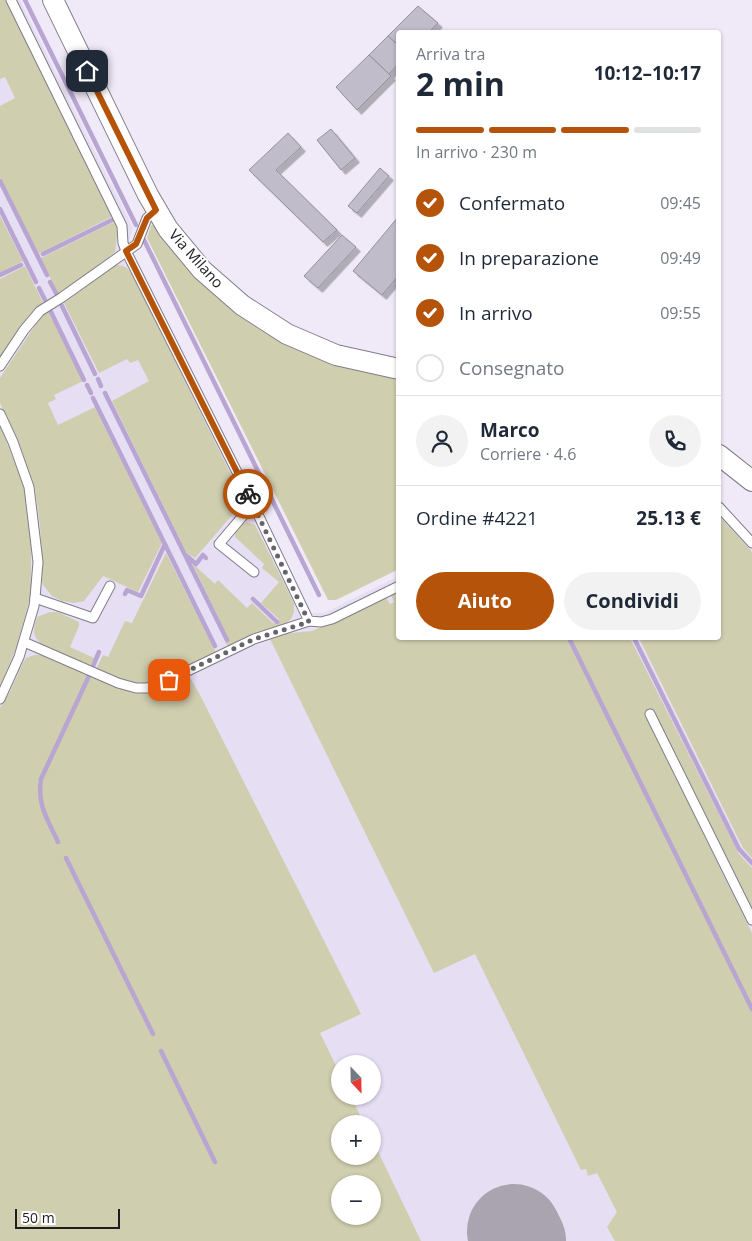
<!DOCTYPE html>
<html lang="it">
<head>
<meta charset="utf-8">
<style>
	:root { --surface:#fff; --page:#f2f2f3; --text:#1f2937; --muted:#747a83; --line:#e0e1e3; --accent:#b45309 }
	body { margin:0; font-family:"Open Sans",sans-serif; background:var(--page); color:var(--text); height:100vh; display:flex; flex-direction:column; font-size:19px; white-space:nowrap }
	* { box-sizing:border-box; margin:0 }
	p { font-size:16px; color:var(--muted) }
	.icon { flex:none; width:28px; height:28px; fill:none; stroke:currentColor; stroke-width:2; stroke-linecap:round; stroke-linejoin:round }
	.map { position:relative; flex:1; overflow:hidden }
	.details { position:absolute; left:396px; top:30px; width:325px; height:610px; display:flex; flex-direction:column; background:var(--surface); border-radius:5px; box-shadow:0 1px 4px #0004 }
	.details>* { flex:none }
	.needle { width:32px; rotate:158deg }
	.tools { position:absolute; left:331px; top:1055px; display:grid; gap:10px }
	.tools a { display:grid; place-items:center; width:50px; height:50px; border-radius:50%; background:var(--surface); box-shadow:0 1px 4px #0004; font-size:25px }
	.scale { position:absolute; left:15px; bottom:12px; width:105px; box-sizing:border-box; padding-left:5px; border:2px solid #1e1c21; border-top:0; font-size:14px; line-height:18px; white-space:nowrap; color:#1e1c21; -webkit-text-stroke:4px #fff; paint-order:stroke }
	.pin { position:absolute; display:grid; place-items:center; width:42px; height:42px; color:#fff; margin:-21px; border-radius:10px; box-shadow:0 2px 8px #0006 }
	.courier { position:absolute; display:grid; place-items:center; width:50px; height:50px; margin:-25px; border:4px solid #b45309; border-radius:50%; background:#fff; color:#222; box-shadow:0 1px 6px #0007 }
	.head em { font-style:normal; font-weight:700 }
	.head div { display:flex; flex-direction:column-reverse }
	.head { display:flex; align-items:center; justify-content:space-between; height:85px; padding:0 20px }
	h1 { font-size:32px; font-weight:700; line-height:38px }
	.bar { display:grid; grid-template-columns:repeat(4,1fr); gap:8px 5px; align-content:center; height:60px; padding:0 20px }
	.bar i { height:6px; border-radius:4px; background:var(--line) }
	.bar .selected { background:var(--accent) }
	.bar p { grid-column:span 4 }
	.line { display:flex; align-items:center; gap:12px; padding:0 20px; border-top:1px solid var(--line) }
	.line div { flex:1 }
	.round { display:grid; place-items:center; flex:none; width:52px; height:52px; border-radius:26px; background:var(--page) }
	ol { padding:0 20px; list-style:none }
	li { display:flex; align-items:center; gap:15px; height:55px }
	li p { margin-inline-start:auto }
	li .icon { padding:5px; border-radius:50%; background:var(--accent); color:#fff; stroke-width:4 }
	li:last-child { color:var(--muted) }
	li i { width:28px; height:28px; border:2px solid var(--line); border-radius:50% }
	.action { display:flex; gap:10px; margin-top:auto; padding:10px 20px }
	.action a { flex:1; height:58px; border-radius:30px; background:var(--accent); color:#fff; font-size:20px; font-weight:700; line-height:58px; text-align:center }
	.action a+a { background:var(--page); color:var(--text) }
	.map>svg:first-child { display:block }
	.built { fill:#e6def3; fill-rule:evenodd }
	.green { fill:#cfceaf; fill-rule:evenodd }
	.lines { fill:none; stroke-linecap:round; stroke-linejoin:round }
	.stream { stroke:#b8a5d2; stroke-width:4.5 }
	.runway { stroke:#a9a4b0; stroke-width:94 }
	.building { fill:#c1bcca; stroke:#948f9c; filter:url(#shadow) }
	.service-casing { stroke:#817c89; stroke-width:11 }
	.tertiary-casing { stroke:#817c89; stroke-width:22 }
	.service { stroke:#fff; stroke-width:9 }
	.tertiary { stroke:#fff; stroke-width:20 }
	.done { stroke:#68646c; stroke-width:5; stroke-dasharray:0 9 }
	.route { stroke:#b45309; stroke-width:6 }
	.labels { text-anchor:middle; stroke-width:4; stroke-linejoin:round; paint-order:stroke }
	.street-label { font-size:15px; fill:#1e1c21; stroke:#fff }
</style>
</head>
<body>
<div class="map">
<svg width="752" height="1241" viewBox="0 0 752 1241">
	<defs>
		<filter id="shadow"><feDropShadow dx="4.5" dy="4.5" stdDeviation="0" flood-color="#0004"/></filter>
	</defs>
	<rect width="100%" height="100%" fill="#f0eaf8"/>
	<path class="built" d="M0 0H20L133 228 128 245 312 613H324L399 576V638H719V498L752 536V1241H0ZM340 1064H372V1096H340ZM340 1124H372V1156H340ZM340 1184H372V1216H340Z"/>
	<g class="green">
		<path d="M0 0H6L113 216 38 254 0 177V106L15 98 5 77 0 79Z"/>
		<path d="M0 216 23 261 0 273Z"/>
		<path d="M116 221 118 228 115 252 64 292 58 295 41 258Z"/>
		<path d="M160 223 214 291 399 373V569L336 600H328L147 238 151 225Z"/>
		<path d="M115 265C124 265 127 267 132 274L237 487 236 507 233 514 195 558 186 552 112 401 149 381 138 360 130 363 127 359 99 373 64 303Z"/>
		<path d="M25 266 43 303C24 317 12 343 0 363V279Z"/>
		<path d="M48 311 83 381 54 395 56 399 48 403 58 425 95 407 162 543 138 592 103 576 84 601 74 603 62 601 52 596 43 585 41 579 42 552 40 526 35 488 18 440 0 403V378L42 315Z"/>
		<path d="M0 424 23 485 30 516 31 550V592L26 613 16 648 0 687Z"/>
		<path d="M719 516 752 552V858L743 848 639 638H719Z"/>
		<path d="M247 522 255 525 294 603V612L291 619 285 624 252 634 228 646 225 642 229 640 192 563 215 584 218 580 247 608 252 603 274 624 279 619 261 603 279 582 262 568 264 564 235 537C235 528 240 525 247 522Z"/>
		<path d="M166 553 216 652C195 663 161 687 137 684 123 682 109 674 96 669L103 655 108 657 125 621 132 623Z"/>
		<path d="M399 591V638H630L739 854 752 868V911L653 710 647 713V719L752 933V1241H615L607 1227 617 1212 597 1173 588 1176 586 1169 581 1170 475 954 434 973 269 637 291 633 312 631 331 623 385 596 390 604 394 602 391 595Z"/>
		<path d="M50 612H58L79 622V626L70 647 94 658 90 666 41 644C32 635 33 629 37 617Z"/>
		<path d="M34 655H42L131 691C155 694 168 685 189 676L199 693 361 1014 320 1033 340 1074V1096H351L364 1124H340V1156H372L373 1141 421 1241H0V708L10 692 23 663 26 658ZM340 1184H372V1216H340Z"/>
	</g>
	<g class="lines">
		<g class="stream">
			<path d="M25 0 136 225"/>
			<path d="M0 181 47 275"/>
			<path d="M0 209 36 282"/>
			<path d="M144 240 319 595"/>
			<path d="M43 254 112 220"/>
			<path d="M0 275 21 265"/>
			<path d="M50 282 57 295"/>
			<path d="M39 288 45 300"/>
			<path d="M62 306 95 374"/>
			<path d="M51 312 84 380"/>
			<path d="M98 379 101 386"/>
			<path d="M87 385 91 393"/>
			<path d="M105 393 227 640"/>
			<path d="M93 398 215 646"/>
			<path d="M187 556 196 564 203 555 206 558"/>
			<path d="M125 594 127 590 141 596 165 544"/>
			<path d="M253 599 277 622"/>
			<path d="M569 638 752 1009"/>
			<path d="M634 638 739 849 752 863"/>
			<path d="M93 666 99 652"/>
			<path d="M58 842C47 818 37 805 41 779L89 676"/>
			<path d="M66 858 153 1034"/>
			<path d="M161 1051 215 1162"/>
		</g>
		<path class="runway" d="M514 1231 519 1241"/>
	</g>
	<g class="building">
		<path d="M418 6 438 23 429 32H399V46L388 36Z"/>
		<path d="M388 36 399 46V63L389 74 369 55Z"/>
		<path d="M369 55 391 76 357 110 336 87Z"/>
		<path d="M331 129 355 158 341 170 317 140Z"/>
		<path d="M288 133 301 147 276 170 337 230 323 242 249 170Z"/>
		<path d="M380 168 389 176 357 213 348 206Z"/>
		<path d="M399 216V275L382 295 353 271Z"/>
		<path d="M342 235 356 247 318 288 304 276Z"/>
	</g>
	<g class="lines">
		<defs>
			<g id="service">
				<path d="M11 0 122 226 123 243 126 251 253 504"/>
				<path d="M0 366 24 330 40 311 61 298 137 244 147 218 156 210"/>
				<path d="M0 414 13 442 29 487 38 562 35 598 93 618 110 586"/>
				<path d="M719 507 752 543"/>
				<path d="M254 572 219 544 253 504 309 621 321 622 332 619 399 586"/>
				<path d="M24 642 118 683 136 688H147L169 680 254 639 309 621"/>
				<path d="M0 699 19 657 34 606 35 598"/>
				<path d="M650 714 752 920"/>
			</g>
			<g id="tertiary">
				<path d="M53 0 148 195 168 229 202 270 242 305 287 334 336 355 399 369"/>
				<path d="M719 455 752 481"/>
			</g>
		</defs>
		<use href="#service" class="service-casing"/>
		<use href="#tertiary" class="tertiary-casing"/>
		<use href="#service" class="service"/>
		<use href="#tertiary" class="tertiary"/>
	</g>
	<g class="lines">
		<path class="done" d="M169 680 254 639 309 622 248 494"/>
		<path class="route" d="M87 71 156 210 147 218 136 244 126 251 248 494"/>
	</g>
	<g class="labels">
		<g class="street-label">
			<text transform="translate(196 259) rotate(48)" y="5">Via Milano</text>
		</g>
	</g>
</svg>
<div class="tools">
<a><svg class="needle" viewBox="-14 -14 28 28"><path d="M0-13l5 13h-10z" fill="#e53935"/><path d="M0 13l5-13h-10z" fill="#747a83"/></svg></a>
<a>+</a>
<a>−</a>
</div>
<div class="scale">50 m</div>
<div class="pin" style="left:169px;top:680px;background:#ea580c"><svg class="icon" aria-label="bag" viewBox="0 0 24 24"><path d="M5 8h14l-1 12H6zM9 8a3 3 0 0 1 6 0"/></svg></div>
<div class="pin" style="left:87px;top:71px;background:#1f2937"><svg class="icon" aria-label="home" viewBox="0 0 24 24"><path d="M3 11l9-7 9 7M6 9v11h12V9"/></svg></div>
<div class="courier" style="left:248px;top:494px"><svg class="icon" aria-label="bike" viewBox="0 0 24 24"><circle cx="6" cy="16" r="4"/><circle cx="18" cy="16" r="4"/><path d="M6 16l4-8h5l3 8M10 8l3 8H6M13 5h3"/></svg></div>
<section class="details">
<div class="head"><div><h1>2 min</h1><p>Arriva tra</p></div><em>10:12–10:17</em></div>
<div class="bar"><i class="selected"></i><i class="selected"></i><i class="selected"></i><i></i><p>In arrivo · 230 m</p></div>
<ol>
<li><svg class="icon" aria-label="check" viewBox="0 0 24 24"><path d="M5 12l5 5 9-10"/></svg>Confermato<p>09:45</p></li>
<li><svg class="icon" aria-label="check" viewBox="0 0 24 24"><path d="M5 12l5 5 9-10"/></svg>In preparazione<p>09:49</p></li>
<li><svg class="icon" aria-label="check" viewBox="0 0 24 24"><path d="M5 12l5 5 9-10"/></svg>In arrivo<p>09:55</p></li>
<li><i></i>Consegnato</li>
</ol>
<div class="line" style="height:90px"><a class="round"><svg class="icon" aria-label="person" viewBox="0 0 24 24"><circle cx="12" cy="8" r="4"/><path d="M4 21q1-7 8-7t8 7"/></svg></a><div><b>Marco</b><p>Corriere · 4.6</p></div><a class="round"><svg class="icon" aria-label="phone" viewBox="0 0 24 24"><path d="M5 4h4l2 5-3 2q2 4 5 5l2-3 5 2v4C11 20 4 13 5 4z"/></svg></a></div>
<div class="line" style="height:65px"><div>Ordine #4221</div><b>25.13 €</b></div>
<div class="action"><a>Aiuto</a><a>Condividi</a></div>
</section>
</div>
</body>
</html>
